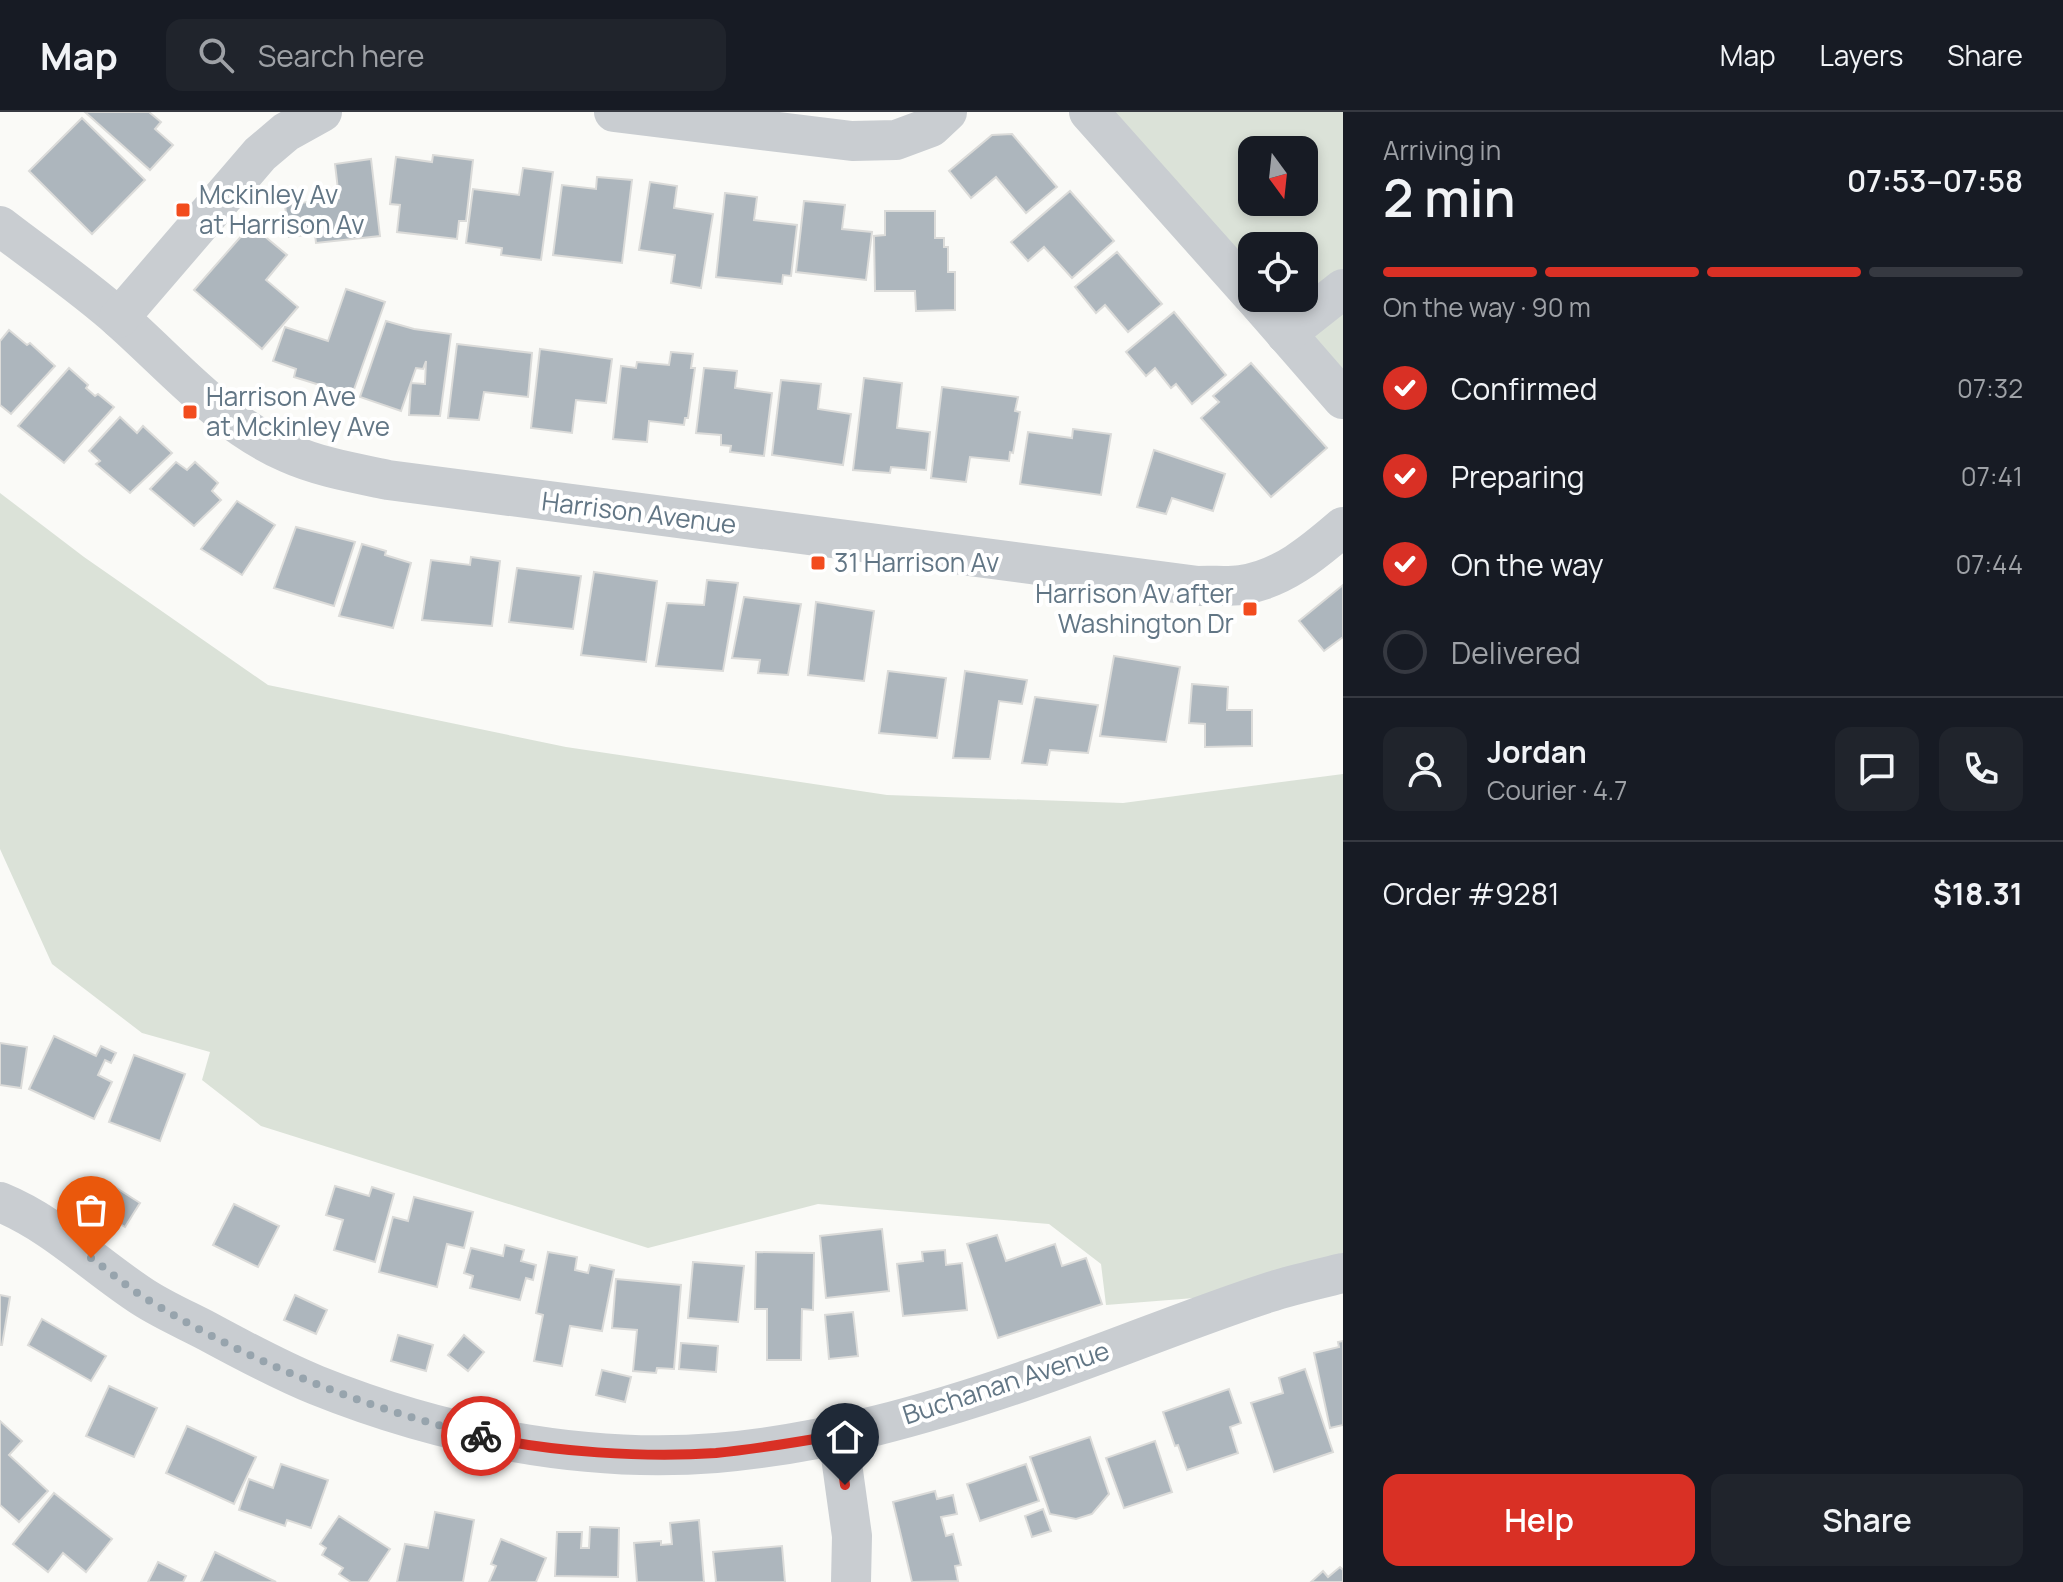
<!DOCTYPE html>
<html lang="en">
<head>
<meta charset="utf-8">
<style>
	:root { --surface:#171b24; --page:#20242c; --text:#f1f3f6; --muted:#9ea1a6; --line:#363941; --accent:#d93025 }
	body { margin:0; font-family:Manrope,sans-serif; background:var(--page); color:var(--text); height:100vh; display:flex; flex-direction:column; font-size:30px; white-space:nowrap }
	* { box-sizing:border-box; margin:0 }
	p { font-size:26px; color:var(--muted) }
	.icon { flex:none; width:44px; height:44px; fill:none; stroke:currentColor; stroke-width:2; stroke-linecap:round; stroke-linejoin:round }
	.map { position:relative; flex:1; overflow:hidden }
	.side { display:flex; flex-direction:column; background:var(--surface); width:720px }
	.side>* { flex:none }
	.needle { width:52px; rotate:165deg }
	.fabs { position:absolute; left:1238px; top:24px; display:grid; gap:16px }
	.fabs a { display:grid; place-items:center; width:80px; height:80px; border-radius:16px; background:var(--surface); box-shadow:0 4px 12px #0003; font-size:40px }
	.pin { position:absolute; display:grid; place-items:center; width:68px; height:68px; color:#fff; margin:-82px -34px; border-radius:50% 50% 50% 0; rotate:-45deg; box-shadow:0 0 8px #0007 }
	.pin .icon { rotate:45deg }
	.courier { position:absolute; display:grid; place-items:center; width:80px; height:80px; margin:-40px; border:6px solid #d93025; border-radius:50%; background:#fff; color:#222; box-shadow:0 2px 10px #0007 }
	.overview em { font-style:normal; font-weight:600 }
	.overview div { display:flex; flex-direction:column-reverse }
	.overview { display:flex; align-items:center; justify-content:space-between; height:136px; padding:0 40px }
	h1 { font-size:52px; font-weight:600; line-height:60px }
	.bar { display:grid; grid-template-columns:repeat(4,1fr); gap:12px 8px; align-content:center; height:96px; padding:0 40px }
	.bar i { height:10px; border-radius:6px; background:var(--line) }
	.bar .selected { background:var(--accent) }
	.bar p { grid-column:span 4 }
	.line { display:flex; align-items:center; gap:20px; padding:0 40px; border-top:2px solid var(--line) }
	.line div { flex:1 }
	.round { display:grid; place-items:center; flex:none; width:84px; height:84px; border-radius:16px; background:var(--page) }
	ol { padding:0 40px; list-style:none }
	li { display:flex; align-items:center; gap:24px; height:88px }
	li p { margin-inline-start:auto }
	li .icon { padding:8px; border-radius:50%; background:var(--accent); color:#fff; stroke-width:4 }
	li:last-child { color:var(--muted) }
	li i { width:44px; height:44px; border:4px solid var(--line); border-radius:50% }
	.button { display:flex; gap:16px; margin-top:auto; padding:16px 40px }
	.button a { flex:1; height:92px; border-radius:16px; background:var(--accent); color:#fff; font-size:32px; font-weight:600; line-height:92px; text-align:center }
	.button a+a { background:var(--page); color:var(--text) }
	header { display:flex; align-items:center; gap:48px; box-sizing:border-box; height:112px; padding:0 40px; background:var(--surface); border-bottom:2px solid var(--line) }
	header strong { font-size:38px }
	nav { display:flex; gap:44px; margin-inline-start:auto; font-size:28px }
	.search { width:560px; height:72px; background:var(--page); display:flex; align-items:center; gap:20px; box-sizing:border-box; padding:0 28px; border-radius:16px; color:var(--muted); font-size:30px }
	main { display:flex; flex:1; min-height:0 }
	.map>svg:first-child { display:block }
	.green { fill:#dbe2d8; fill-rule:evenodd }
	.building { fill:#adb6bd; stroke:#dbdbd9; stroke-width:2 }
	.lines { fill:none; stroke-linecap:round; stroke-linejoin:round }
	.minor { stroke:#c9cdd1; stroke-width:40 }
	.done { stroke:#97a4ad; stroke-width:8; stroke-dasharray:0 14.4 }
	.route { stroke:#d93025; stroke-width:10 }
	.poi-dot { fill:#f24c1e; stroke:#fff; stroke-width:3 }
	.labels { text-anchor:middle; stroke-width:8; stroke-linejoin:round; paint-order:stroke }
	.poi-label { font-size:26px; fill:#627685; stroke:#fff; text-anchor:start }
	.street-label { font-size:26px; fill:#627685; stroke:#fff }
</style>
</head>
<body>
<header>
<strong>Map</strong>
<div class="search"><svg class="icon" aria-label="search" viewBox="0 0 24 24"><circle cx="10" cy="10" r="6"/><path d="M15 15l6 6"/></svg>Search here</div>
<nav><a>Map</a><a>Layers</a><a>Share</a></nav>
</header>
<main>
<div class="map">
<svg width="1343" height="1470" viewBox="0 0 1343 1470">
	<rect width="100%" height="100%" fill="#fafaf7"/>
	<g class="green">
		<path d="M1089 0H1343V287L1255 186H1304V134H1252V183ZM1252 38H1304V90H1252Z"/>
		<path d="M0 381 84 445 268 573 566 635 887 683 1123 691 1343 662V1161L1270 1180 1106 1193 1101 1152 1049 1112 818 1092 648 1136 261 1014 202 968 210 940 142 921 52 852 0 737Z"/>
	</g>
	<g class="building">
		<path d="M85 0H149L161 10 155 17 173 33 150 58Z"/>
		<path d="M82 6 145 68 92 122 29 59Z"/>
		<path d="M1012 22 1057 75 1026 101 996 65 971 86 949 59 992 23Z"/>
		<path d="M433 43 473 48 466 109H459L457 127 397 120 400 93 390 92 396 45 432 50Z"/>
		<path d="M371 47 380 124 316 131 315 122 289 125 285 93 339 86 335 52Z"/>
		<path d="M523 56 553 60 541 148 501 143 502 136 466 131 473 77 519 83Z"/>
		<path d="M597 65 632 68 622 151 553 143 562 73 596 77Z"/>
		<path d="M650 70 677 74 674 96 713 102 701 176 671 171 675 143 639 138Z"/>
		<path d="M1070 79 1114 129 1072 166 1044 135 1028 149 1011 130Z"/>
		<path d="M725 81 757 85 754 108 797 113 791 164 783 163 782 172 716 165Z"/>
		<path d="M804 89 845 93 842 117 872 120 866 168 796 160Z"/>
		<path d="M885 99H935V126H944V135H948V160H955V198L916 199 915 179H875L874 124 885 123Z"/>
		<path d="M251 113 287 143 266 168 298 195 262 237 194 178Z"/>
		<path d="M1117 140 1162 192 1128 220 1105 193 1096 201 1075 175Z"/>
		<path d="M346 177 385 190 352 283 294 265 296 257 273 249 285 215 328 229Z"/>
		<path d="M1174 200 1226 263 1192 292 1176 272 1171 276 1155 256 1146 264 1126 240Z"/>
		<path d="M386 209 414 217 451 222 440 304 409 303 411 271 425 272 426 249 423 257 416 256 401 299 360 285Z"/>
		<path d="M9 218 27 233 30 231 55 254 11 302 0 293V229Z"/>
		<path d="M457 232 532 241 528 285 484 280 479 308 448 306Z"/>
		<path d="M540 237 612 247 606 291 576 288 572 321 531 316Z"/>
		<path d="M671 240 693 242 691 256H695L688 306H685L684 313 649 309 647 330 613 327 621 254 636 256 637 250 669 253Z"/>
		<path d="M1251 251 1327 336 1271 385 1201 306 1219 290 1213 284Z"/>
		<path d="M69 256 88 273 86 276 95 284 98 282 114 295 64 351 18 314Z"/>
		<path d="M704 256 737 259 735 276 772 281 764 344 730 340 731 334 721 333V323L696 321Z"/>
		<path d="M864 266 902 271 897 316 930 320 926 358 891 355 890 361 853 358Z"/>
		<path d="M781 268 821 272 818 297 851 302 843 353 772 343Z"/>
		<path d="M942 275 1018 285 1015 299 1020 300 1013 341 1010 340 1009 349 970 345 966 370 931 366Z"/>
		<path d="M120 305 137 321 143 314 172 341 130 381 96 352 100 349 89 339Z"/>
		<path d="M1073 317 1111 322 1101 383 1020 372 1028 320 1072 326Z"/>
		<path d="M1154 338 1225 362 1213 399 1172 386 1166 402 1137 395Z"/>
		<path d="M176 350 187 358 195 350 218 371 212 379 221 388 194 414 150 377Z"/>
		<path d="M237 389 275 413 242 463 201 437Z"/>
		<path d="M296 415 355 430 334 494 274 476Z"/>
		<path d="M362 432 386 439 385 443 411 451 393 516 339 504Z"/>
		<path d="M471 445 500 449 492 514 422 508 431 448 470 453Z"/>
		<path d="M517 456 581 464 573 517 509 510Z"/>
		<path d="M594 460 657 469 646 550 581 543Z"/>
		<path d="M707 468 738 471 723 559 656 554 667 491 704 493Z"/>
		<path d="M1343 473V525L1324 539 1299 509Z"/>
		<path d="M744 485 801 492 788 563 758 561 760 548 732 546Z"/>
		<path d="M816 490 874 499 864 569 808 563Z"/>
		<path d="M1114 544 1180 555 1166 630 1100 624Z"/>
		<path d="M888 559 946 566 937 626 879 621Z"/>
		<path d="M965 559 1027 568 1022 592 999 589 990 647 953 646Z"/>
		<path d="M1192 572 1228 575 1227 598H1252V634L1205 635V612L1189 611Z"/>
		<path d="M1035 585 1098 593 1088 641 1050 638 1047 653 1022 651Z"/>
		<path d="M54 924 96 944 101 934 116 941 111 951 105 948 98 963 112 970 94 1007 29 977Z"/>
		<path d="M0 931 27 935 21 976 0 973Z"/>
		<path d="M134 943 185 962 160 1029 109 1010Z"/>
		<path d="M335 1074 369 1084 372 1075 394 1082 375 1150 334 1138 343 1108 326 1103Z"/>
		<path d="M115 1075 140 1091 125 1115 100 1100Z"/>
		<path d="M414 1085 473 1100 464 1136 447 1132 437 1175 379 1160 393 1105 408 1109Z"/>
		<path d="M234 1092 279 1114 258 1155 213 1133Z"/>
		<path d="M882 1117 889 1179 826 1186 820 1124Z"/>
		<path d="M997 1123 1006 1149 1055 1132 1062 1154 1086 1146 1102 1192 998 1226 967 1132Z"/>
		<path d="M505 1133 524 1138 521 1149 536 1153 533 1168 526 1166 520 1188 470 1176 473 1164 464 1161 471 1136 503 1144Z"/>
		<path d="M945 1138 946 1153 962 1151 967 1198 903 1204 897 1152 923 1149 922 1140Z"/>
		<path d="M548 1140 577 1145 575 1158 588 1161 590 1153 614 1158 602 1219 570 1214 562 1254 534 1249 543 1203 536 1201Z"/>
		<path d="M756 1140 814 1141 813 1198 802 1197 801 1248H767V1197H755Z"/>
		<path d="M693 1150 744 1154 738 1210 688 1206Z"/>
		<path d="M616 1167 681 1173 674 1257 657 1256 656 1261 633 1259 637 1218 612 1216Z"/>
		<path d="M0 1183 10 1185 2 1233H0Z"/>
		<path d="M295 1183 327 1198 316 1222 284 1208Z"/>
		<path d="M853 1200 858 1244 829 1247 825 1203Z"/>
		<path d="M42 1207 106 1244 91 1269 28 1233Z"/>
		<path d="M398 1223 433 1233 426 1259 391 1249Z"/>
		<path d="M464 1223 484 1240 468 1259 448 1243Z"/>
		<path d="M1343 1229V1313L1330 1316 1314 1241 1339 1235 1338 1230Z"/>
		<path d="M681 1231 718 1234 716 1260 679 1257Z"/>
		<path d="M1305 1257 1333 1340 1274 1360 1251 1291 1283 1281 1279 1266Z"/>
		<path d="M602 1258 631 1265 625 1290 596 1283Z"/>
		<path d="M109 1274 157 1296 134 1345 86 1324Z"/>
		<path d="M1229 1277 1241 1311 1230 1315 1238 1341 1187 1358 1178 1333 1175 1334 1163 1300Z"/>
		<path d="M0 1309 22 1329 9 1343 48 1379 19 1410 0 1393Z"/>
		<path d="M187 1314 256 1345 234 1392 166 1361Z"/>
		<path d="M1090 1325 1109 1382 1092 1402 1076 1407 1050 1402 1030 1345Z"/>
		<path d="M1155 1329 1172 1380 1124 1396 1106 1346Z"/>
		<path d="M281 1352 328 1368 311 1416 287 1408 285 1414 239 1398 249 1367 273 1376Z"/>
		<path d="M1026 1352 1039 1389 980 1409 967 1372Z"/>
		<path d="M935 1379 937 1387 953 1383 957 1402 941 1405 946 1424 953 1422 961 1453 955 1454 958 1469 912 1470 893 1390Z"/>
		<path d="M54 1381 112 1427 86 1460 63 1441 48 1460 13 1432Z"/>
		<path d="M1043 1397 1051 1419 1032 1425 1025 1404Z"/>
		<path d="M435 1400 474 1408 463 1470H397L405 1432 428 1436Z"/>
		<path d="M339 1404 390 1437 368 1470H351L339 1462 343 1456 322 1443 326 1436 320 1432Z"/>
		<path d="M699 1408 704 1470H637L634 1431 661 1429V1433L672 1432 670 1411Z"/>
		<path d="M590 1415 619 1416 618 1465 555 1464 557 1420H582L581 1436H589Z"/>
		<path d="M501 1427 546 1446 536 1470H489L496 1454 491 1452Z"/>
		<path d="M782 1434 785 1470H716L713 1440Z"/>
		<path d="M215 1440 276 1470H201Z"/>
		<path d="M158 1450 186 1464 183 1470H148Z"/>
		<path d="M1340 1455 1343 1458V1470H1311L1323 1459 1328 1465Z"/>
	</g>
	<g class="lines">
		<g class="minor">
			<path d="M614 0 852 29 896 28 931 15 947 0"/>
			<path d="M1089 0 1252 183"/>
			<path d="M0 114C40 145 83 174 121 208 174 255 222 312 288 341 319 355 355 361 388 368L1198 474C1212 473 1227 475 1241 473 1281 468 1314 440 1343 415"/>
			<path d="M1255 186 1343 287"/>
			<path d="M119 206 260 42 286 20 322 0"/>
			<path d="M1286 222 1343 177"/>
			<path d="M0 1090C54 1112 95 1154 143 1185 163 1198 186 1208 207 1219 242 1238 279 1258 316 1273 440 1323 583 1352 716 1341 824 1332 929 1302 1030 1267 1110 1240 1187 1207 1267 1181 1291 1173 1318 1167 1343 1161"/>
			<path d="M838 1323 852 1424 851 1470"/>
		</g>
	</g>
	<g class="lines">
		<path class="done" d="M91 1146C109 1159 126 1174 145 1186 249 1250 363 1296 481 1324"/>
		<path class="route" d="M481 1324C549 1340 646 1346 716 1341 757 1337 798 1330 838 1323L845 1373"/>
	</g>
	<g class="poi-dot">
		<rect x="175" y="90" width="16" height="16" rx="4"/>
		<rect x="182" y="292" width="16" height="16" rx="4"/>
		<rect x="810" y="443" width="16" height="16" rx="4"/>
		<rect x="1242" y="489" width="16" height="16" rx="4"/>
	</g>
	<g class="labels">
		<g class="poi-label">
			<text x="199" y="92">Mckinley Av<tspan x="199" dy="30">at Harrison Av</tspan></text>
			<text x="206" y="294">Harrison Ave<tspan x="206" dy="30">at Mckinley Ave</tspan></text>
			<text x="834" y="460">31 Harrison Av</text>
			<text x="1234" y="491" text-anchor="end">Harrison Av after<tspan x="1234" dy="30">Washington Dr</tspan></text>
		</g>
		<g class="street-label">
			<text transform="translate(639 401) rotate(7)" y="9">Harrison Avenue</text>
			<text transform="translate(1006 1271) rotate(-18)" y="9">Buchanan Avenue</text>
		</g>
	</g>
</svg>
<div class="fabs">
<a><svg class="needle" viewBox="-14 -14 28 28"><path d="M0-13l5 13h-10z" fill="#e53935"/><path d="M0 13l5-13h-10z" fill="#9ea1a6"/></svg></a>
<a><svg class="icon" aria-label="locate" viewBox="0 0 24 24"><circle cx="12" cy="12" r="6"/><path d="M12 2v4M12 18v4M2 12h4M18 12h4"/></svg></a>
</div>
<div class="pin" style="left:91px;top:1146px;background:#ea580c"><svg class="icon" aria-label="bag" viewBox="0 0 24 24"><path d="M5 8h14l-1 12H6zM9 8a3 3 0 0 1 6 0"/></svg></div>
<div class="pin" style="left:845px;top:1373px;background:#1f2937"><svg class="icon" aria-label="home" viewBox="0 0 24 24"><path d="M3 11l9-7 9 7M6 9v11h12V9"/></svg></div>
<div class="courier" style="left:481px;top:1324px"><svg class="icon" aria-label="bike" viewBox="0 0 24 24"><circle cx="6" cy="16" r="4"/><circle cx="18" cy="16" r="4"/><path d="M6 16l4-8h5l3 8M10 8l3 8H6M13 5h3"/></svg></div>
</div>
<section class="side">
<div class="overview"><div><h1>2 min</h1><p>Arriving in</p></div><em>07:53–07:58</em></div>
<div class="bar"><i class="selected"></i><i class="selected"></i><i class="selected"></i><i></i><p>On the way · 90 m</p></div>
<ol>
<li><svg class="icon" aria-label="check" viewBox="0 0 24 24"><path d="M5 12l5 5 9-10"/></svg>Confirmed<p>07:32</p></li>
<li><svg class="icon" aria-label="check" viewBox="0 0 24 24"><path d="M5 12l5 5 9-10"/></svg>Preparing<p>07:41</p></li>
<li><svg class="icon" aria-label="check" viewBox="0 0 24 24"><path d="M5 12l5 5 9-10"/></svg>On the way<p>07:44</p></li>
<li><i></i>Delivered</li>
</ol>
<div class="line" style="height:144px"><a class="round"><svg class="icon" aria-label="person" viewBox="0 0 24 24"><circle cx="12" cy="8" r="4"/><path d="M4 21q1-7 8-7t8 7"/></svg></a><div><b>Jordan</b><p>Courier · 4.7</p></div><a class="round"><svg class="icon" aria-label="chat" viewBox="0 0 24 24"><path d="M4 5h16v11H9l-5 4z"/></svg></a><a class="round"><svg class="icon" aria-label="phone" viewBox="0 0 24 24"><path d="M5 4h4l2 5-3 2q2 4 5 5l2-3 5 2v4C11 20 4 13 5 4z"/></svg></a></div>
<div class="line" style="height:104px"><div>Order #9281</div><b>$18.31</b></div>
<div class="button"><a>Help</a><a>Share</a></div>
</section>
</main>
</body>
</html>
